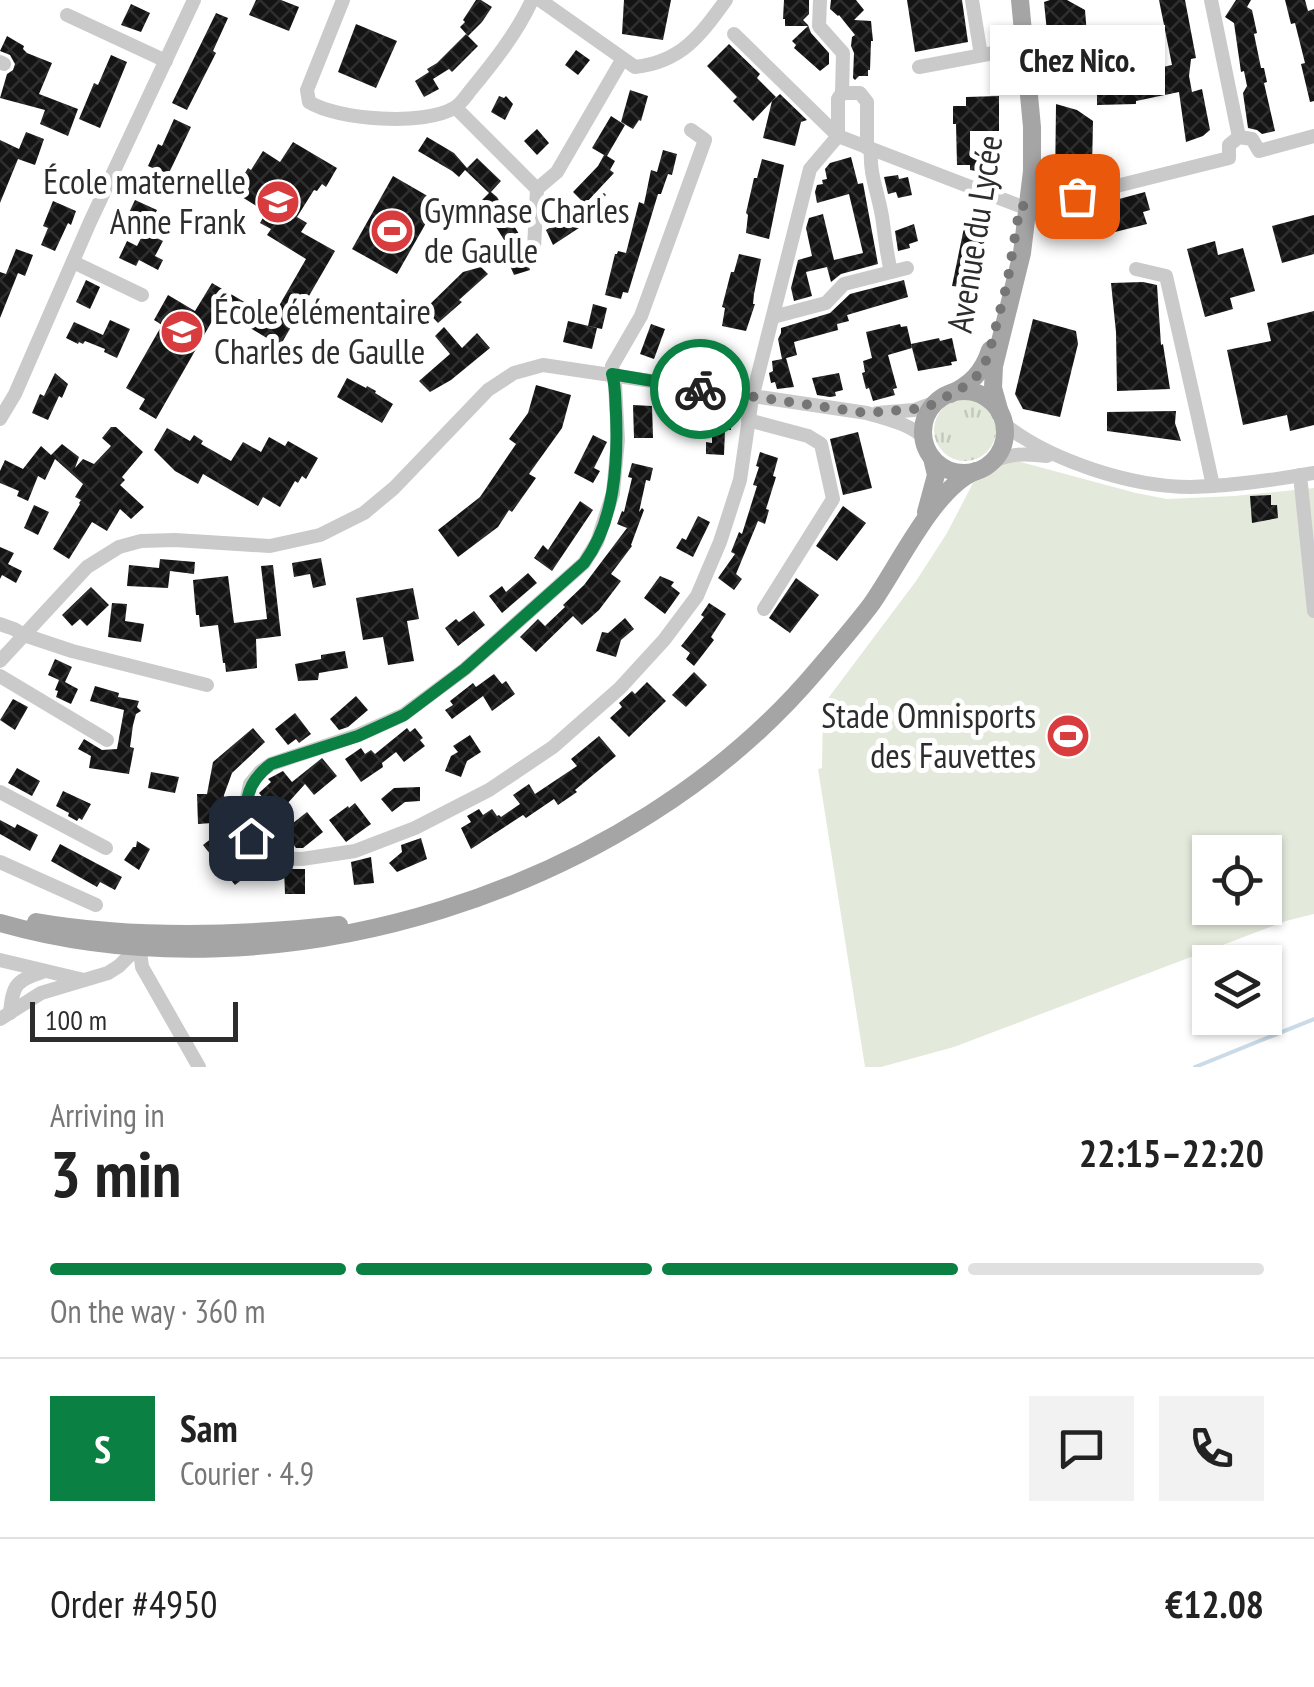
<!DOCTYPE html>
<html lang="en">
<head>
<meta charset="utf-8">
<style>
	:root { --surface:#fff; --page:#f2f2f2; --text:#222; --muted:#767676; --line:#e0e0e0; --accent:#0b8043 }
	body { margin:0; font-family:"PT Sans Narrow",sans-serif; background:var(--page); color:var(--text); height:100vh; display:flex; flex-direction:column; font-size:38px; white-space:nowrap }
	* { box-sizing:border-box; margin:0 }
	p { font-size:32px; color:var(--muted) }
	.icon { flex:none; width:55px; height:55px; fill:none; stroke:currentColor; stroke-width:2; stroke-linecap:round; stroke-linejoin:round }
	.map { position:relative; height:1067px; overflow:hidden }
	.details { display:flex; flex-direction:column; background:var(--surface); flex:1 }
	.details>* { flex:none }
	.tools { position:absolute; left:1192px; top:835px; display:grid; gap:20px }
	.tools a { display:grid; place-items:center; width:90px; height:90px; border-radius:0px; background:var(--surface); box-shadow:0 2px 8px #0004; font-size:50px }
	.scale { position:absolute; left:30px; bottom:25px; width:208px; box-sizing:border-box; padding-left:10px; border:5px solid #2d2d2d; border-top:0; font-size:28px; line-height:35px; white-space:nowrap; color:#2d2d2d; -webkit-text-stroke:8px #fff; paint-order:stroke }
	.pin { position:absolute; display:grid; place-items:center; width:85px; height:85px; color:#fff; margin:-42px; border-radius:20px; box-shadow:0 5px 15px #0006 }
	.courier { position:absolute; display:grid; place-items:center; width:100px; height:100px; margin:-50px; border:8px solid #0b8043; border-radius:50%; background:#fff; color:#222; box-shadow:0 2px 12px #0007 }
	.bubble { position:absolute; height:70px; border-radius:0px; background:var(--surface); box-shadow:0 2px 8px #0004; font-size:32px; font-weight:600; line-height:70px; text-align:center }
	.head em { font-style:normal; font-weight:600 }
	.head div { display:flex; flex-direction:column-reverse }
	.head { display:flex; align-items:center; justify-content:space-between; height:170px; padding:0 50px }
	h1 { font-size:65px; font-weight:600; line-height:75px }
	.bar { display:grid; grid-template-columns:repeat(4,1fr); gap:15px 10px; align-content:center; height:120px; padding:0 50px }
	.bar i { height:12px; border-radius:8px; background:var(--line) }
	.bar .selected { background:var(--accent) }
	.bar p { grid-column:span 4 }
	.line { display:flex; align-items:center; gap:25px; padding:0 50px; border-top:2px solid var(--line) }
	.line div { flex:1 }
	.round { display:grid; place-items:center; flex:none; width:105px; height:105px; border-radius:0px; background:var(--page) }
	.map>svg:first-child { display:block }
	.grass { fill:url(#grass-tufts) }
	.garden { fill:#e3eadc; fill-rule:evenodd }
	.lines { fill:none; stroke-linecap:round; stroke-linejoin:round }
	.stream { stroke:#c9dbe8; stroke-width:4 }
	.building { fill:url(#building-cross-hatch) }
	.minor { stroke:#cacaca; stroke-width:14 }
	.major { stroke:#a5a5a5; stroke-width:18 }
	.done { stroke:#767676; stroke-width:10; stroke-dasharray:0 18 }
	.route { stroke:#0b8043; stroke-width:12 }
	.labels { text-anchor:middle; stroke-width:10; stroke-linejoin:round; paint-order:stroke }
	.poi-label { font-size:35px; fill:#2d2d2d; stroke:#fff; text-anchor:end }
	.street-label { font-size:35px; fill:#2d2d2d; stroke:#fff }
</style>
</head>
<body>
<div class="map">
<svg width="1314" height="1067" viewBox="0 0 1314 1067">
	<defs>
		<pattern id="grass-tufts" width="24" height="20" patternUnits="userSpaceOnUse" patternTransform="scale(2.5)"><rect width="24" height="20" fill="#e3eadc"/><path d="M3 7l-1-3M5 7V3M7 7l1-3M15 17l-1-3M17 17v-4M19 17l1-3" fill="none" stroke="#c3c9bd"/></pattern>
		<pattern id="building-cross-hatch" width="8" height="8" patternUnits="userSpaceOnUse" patternTransform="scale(2.5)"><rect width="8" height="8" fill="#141414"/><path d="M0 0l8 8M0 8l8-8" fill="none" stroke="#2e2e2e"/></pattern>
	</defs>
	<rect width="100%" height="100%" fill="#fff"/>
	<circle class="grass" cx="965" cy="430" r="31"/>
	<path class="garden" d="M1009 459 1136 493 1167 499 1234 496 1314 488V914L1286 921 954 1047 881 1067H865L818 769 822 768 823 705 916 581 947 533 974 481ZM1210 852H1265V908H1210Z"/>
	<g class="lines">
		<path class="stream" d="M1195 1067 1314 1019"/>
	</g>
	<g class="building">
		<path d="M256 0H281L299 7 289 31 249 15Z"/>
		<path d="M476 0H481L492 7 482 22 468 36 460 27 465 22 463 20Z"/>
		<path d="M624 0H671L663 40 622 34Z"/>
		<path d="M784 0H809V14L803 20 808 25 811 33 829 53V64L820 71 794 48 796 45 792 41 808 26H785V19H783Z"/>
		<path d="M831 0H856L864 10 854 20 871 21 873 41H871L870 70H868V76H859L855 80 853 78 854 53 851 46 852 37 855 35 839 15 838 16 830 9Z"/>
		<path d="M907 0H962L968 42 915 52Z"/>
		<path d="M1050 0H1067L1085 10 1087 35 1089 75 1075 87 1057 94V91L1053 92 1044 2Z"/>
		<path d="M1159 0H1185L1196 58 1191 59 1189 76 1192 92 1202 89 1210 130 1203 136 1186 142 1179 92 1136 101V104L1097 105V76L1145 73 1144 71 1172 65Z"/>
		<path d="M1236 0H1251L1247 7 1252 10 1257 33 1254 34 1261 68H1264L1267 82 1264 83 1275 131 1262 134 1257 130 1248 128 1243 93 1247 86 1244 71 1241 72 1234 23 1225 17Z"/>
		<path d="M1285 0H1305L1308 11 1314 9V101L1310 102 1301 64 1305 63 1295 23 1291 24Z"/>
		<path d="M131 4 150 13 141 32 121 25Z"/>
		<path d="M216 13 228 18 213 51 216 53 187 110 172 103Z"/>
		<path d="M356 24 397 41 376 88 338 72Z"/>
		<path d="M466 34 478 46 452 72 449 69 433 79 439 89 424 97 415 81 429 72 427 69 437 63Z"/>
		<path d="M7 36 24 46 23 49 27 53 52 63 39 94 78 109 68 136 40 124 45 110 0 98 7 74 13 70 15 64 10 55 0 51Z"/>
		<path d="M729 44 760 74 757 78 776 97 753 121 733 101 737 97 707 66Z"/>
		<path d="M576 50 590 60 578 75 565 65Z"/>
		<path d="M111 55 127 62 100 128 79 119 94 83 98 85Z"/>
		<path d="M630 90 648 96 641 121 639 120 633 129 621 122Z"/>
		<path d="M780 94 807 120 801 122 795 146 763 138 772 101Z"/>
		<path d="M499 96 504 98 506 96 513 104 505 120 491 112Z"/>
		<path d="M999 96V131H970V157H983V172L970 170V165H957L956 124H953V106H966V97Z"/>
		<path d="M1056 104 1077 110 1093 121 1092 169 1081 178V184L1059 189 1055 188Z"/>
		<path d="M611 116 625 125 607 156 615 161 610 170 614 173 585 204 573 192 598 166 604 155 592 148Z"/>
		<path d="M174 119 191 127 168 175 148 166 158 144 162 146Z"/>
		<path d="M537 129 549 143 537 155 524 141Z"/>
		<path d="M26 132 44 139 35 165 18 159 0 203V140L19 149Z"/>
		<path d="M427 137 454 153 467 168 477 158 501 181 491 192 497 197 519 234 506 243 484 208 487 205 482 200 489 193 465 170 459 177 452 171 418 151Z"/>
		<path d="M293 142 337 168 326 187 322 184 317 191 314 190 297 217 307 223 301 232 335 251 280 346 219 309 156 419 139 409 145 399 126 388 162 325 154 320 168 295 195 311 212 283 272 318 306 259 267 235 271 229 260 223 266 212 234 192 248 168 251 170 263 151 280 162Z"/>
		<path d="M663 150 677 154 672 175 668 174 661 194H658L628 293 623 292 621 299 605 295 615 254H617L618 251 626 253 639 202 644 204 651 170 657 172Z"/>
		<path d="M851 157 858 184 863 183 878 264 841 274 831 282 827 267 806 272 812 296 794 301 791 288 798 260 812 256 806 228 809 218 823 214 834 260 863 253 849 194 817 203 815 192 817 185 823 184 822 180 827 179 825 169 830 163Z"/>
		<path d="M762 159 784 165 769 239 746 233 748 215 746 213 754 178H757Z"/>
		<path d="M48 167 64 173 56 191 41 185Z"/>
		<path d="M898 175 899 179 908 177 912 195 898 198 896 192 888 194 884 177Z"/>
		<path d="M393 176 438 202 397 274 352 249Z"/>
		<path d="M1145 192 1150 210 1143 212 1147 224 1115 232 1114 227 1110 225 1117 215 1107 211 1108 202Z"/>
		<path d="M604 193 606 195 585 218 588 222 553 245 546 230Z"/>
		<path d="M135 200 157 210 149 227 127 217Z"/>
		<path d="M53 201 76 211 71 225 68 223 55 251 41 245 48 228 43 226Z"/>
		<path d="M990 212 975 290 973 300 961 292 962 287 952 286 966 218 975 220 976 216Z"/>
		<path d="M1314 215V254L1282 263 1272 226Z"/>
		<path d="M914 224 918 241 909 244 910 248 898 251 895 231Z"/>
		<path d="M144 232 163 241 155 256 163 260 158 270 139 260 136 266 119 258 127 241 137 246Z"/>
		<path d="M1215 241 1218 255 1243 248 1255 291 1230 298 1233 309 1205 317 1187 249Z"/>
		<path d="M16 249 33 255 25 276 18 273 0 318V272L6 274Z"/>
		<path d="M525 254 530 270 514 275 507 259Z"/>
		<path d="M739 254 761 259 754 294 753 304H755L746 331 722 326 725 308 722 307 731 272H734Z"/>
		<path d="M481 267 488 274 459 300 462 302 438 323 425 309 463 272Z"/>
		<path d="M86 280 100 287 90 309 76 302Z"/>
		<path d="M904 280 908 297 847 315 849 321 837 324 838 330 794 342 797 355 783 359 786 358 794 387 777 389 775 382 771 383 769 373 773 371 772 361 782 359 778 339 781 333V328L830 313 850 294Z"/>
		<path d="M1143 282 1157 285 1161 345 1163 344 1170 389 1117 391 1116 332 1111 283Z"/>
		<path d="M593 304 607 308 602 329 588 326Z"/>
		<path d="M1314 311V425L1290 431 1287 415 1243 425 1227 350 1271 341 1267 323Z"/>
		<path d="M1033 319 1076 331 1078 344 1060 417 1023 409 1015 394Z"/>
		<path d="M110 320 130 329 117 358 104 352 105 349 85 341 83 344 79 342 78 344 66 338 74 322 103 335Z"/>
		<path d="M568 321 597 328 592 349 563 342Z"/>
		<path d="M651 324 665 329 654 359 640 354Z"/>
		<path d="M900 324 901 327 907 326 912 348 888 355 897 388 893 389 895 395 873 401 869 388 866 389 862 373 865 372 863 361 872 358 866 332Z"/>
		<path d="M444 327 462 348 477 333 490 348 451 380 430 392 419 381 450 354 435 336Z"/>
		<path d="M939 338 940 341 952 338 957 361 951 362 952 365 918 371 911 344Z"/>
		<path d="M55 373 68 384 62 398 59 396 48 420 32 413 40 394 44 396Z"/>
		<path d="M839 373 843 390 835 392 836 396 830 397 817 395 812 378Z"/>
		<path d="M347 378 366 388 367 386 376 391 375 393 393 404 382 423 337 397Z"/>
		<path d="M536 385 571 395 562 428 529 474 536 478 512 512 509 510 498 527 458 557 438 530 480 497 516 444 509 439 528 413Z"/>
		<path d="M633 405 652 406 653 438H634Z"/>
		<path d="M1176 411 1175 423 1181 441 1107 431V412Z"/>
		<path d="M712 418 731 419V430H725L724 455 706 454V442L712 443Z"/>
		<path d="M111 427H116L143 452 122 477 125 480 120 485 144 507 131 519 120 509 107 531 92 522 69 559 53 549 80 504 79 503 81 500 75 497 83 484 55 459 45 480 38 476 28 501 17 496 19 491 0 483V471L5 460 23 469 41 446 51 455 62 444 79 457 75 468 83 459 94 464 111 446 102 438Z"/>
		<path d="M167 428 190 441 194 435 203 441 201 444 231 461 243 442 261 452 269 437 285 446 288 441 318 458 306 479 302 476 298 483 295 481 280 507 263 497 258 506 203 474 198 484 175 471 154 450Z"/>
		<path d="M858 432 872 488 843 495 830 439Z"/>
		<path d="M593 435 607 442 594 468 600 471 593 483 574 473Z"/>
		<path d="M760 452 778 458 773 476 776 477 766 509 769 510 765 524 758 521 736 574 742 579 734 590 718 578 735 554 731 552 739 532 742 534 757 486 753 485 759 467 756 466Z"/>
		<path d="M632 463 653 468 650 481 646 480 639 512 642 508 644 510 631 545 632 546 611 574 621 581 599 610 582 625 573 616 536 652 520 637 538 619 545 626 565 607 563 605 584 585 627 528 617 524 622 511 624 512 632 478 628 477Z"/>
		<path d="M1271 495V505H1277L1278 518 1252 523 1250 496Z"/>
		<path d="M580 501 593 510 552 571 534 558 543 545 548 550Z"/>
		<path d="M34 505 49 512 38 535 24 528Z"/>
		<path d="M843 506 866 523 837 561 816 546Z"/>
		<path d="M698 516 710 522 693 557 676 548 682 538 686 540Z"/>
		<path d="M0 547 14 553 8 564 22 571 16 583 2 575 0 579Z"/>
		<path d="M321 558 326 585 313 588 310 574 294 577 292 563Z"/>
		<path d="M160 559 195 562 194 574 170 571 168 588 127 586 129 565 159 568Z"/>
		<path d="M273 565 281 636 256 639 257 668 226 672 225 663H223L218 625 200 627 199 615H196L193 580 228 576 234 623 267 619 261 566Z"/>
		<path d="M528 573 537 583 502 613 489 596 502 586 506 592Z"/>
		<path d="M660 576 674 582 671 586 680 593 665 614 644 598Z"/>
		<path d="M796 578 819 595 790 633 769 618Z"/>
		<path d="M91 587 109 605 87 626 80 619 72 626 62 615Z"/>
		<path d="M413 588 419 619 407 621 414 661 388 665 383 637 363 640 356 598Z"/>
		<path d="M112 603 127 604 125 621 144 624 141 642 108 637Z"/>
		<path d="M709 603 726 614 711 637 714 640 694 666 686 659 690 653 681 646 704 617 701 615Z"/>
		<path d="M474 611 485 625 458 646 445 628 456 619 459 622Z"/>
		<path d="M625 618 634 629 621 640 616 657 596 651 602 632 608 633Z"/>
		<path d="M345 651 348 668 319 673 318 680 298 681 295 664 321 659V655Z"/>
		<path d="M55 659 72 667 65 682 78 689 71 704 56 697 58 691 55 690 59 680 48 675Z"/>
		<path d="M694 672 707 685 686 707 672 695Z"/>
		<path d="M494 674 502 684 506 681 515 694 492 711 483 696 452 719 445 710 453 705 450 701 473 683 476 687Z"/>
		<path d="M647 682 666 701 629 737 610 718 622 707 619 703 632 691 635 694Z"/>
		<path d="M95 686 119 693 118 697 139 701 137 707 141 711 136 714 133 725 130 747 134 748 129 774 89 768 91 756 78 749 84 739 102 750 117 749 124 710 90 701Z"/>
		<path d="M356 696 368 710 348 727 339 730 330 719Z"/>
		<path d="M13 699 28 707 15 730 0 720Z"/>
		<path d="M295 713 311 734 299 743 296 739 288 745 275 729Z"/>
		<path d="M253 728 265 742 232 773 224 795 226 822 198 824 197 794H207L213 762Z"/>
		<path d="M407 728 410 732 415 728 423 738 420 740 425 746 404 762 396 752 382 763 383 767 361 782 345 759 361 748 365 754 371 750 375 754Z"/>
		<path d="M470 735 481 752 467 761 461 777 445 771 451 756 458 752 453 746Z"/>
		<path d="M599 736 616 756 575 790 577 792 558 805 554 799 526 818 523 815 471 849 461 828 471 822 467 816 479 809 483 815 492 809 497 816 499 815 501 817 520 804 513 795 529 784 535 794 577 766 571 759Z"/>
		<path d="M322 758 337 776 314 795 305 784 277 815 259 793 271 782 268 779 283 771 292 782Z"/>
		<path d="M17 768 40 781 32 796 8 783Z"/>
		<path d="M151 772 179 777 175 793 148 788Z"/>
		<path d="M420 787V801L405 802 392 812 381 799 394 788Z"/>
		<path d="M63 791 91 804 82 820 79 818 77 821 68 816 69 813 56 806Z"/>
		<path d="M355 803 371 824 346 842 329 820 348 806 349 808Z"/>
		<path d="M307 812 323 832 303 848H296L283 831Z"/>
		<path d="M0 820 15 828 17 824 38 835 30 851 0 834Z"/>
		<path d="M226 827 258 867 235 885 203 845Z"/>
		<path d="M421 838 427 859 397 872 389 863 402 852 401 845Z"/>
		<path d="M137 841 150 849 139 870 124 860 133 847H136Z"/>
		<path d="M60 844 122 877 115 890 100 882 97 887 51 861Z"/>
		<path d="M371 857 374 883 354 885 351 862Z"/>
		<path d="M284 869H305V894H285Z"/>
	</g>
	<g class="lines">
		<g class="minor">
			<path d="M343 0 307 90 309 102C338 120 424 126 454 108 460 105 466 96 470 91 493 63 517 33 532 0"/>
			<path d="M540 0 635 67C681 62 700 36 726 0"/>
			<path d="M820 0 819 26 843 53 842 93"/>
			<path d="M972 0 981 55"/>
			<path d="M1211 0 1239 137"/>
			<path d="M67 15 166 61"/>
			<path d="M734 34 838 136 1020 206H1036L1229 158V145L1239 137 1252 139 1259 151 1314 136"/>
			<path d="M0 62 4 64"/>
			<path d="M919 67 999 52 1026 50"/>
			<path d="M456 108 537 189"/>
			<path d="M691 130 705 140 641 316 612 366 615 384 618 440 613 493 597 542 584 563 465 669 403 715 358 735 271 764 260 772 250 784 247 798 246 812 251 838 260 850 272 858 302 859 355 851 415 828 489 790 553 747 620 688 664 640 697 596 720 542 740 480 752 398 810 169 838 136"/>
			<path d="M838 136V99L842 93H860L867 102V148"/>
			<path d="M871 150C869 176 880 197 883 223 885 239 887 255 891 272"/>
			<path d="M537 189 557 172 622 60"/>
			<path d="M534 248 537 189"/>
			<path d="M73 262 142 295"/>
			<path d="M1136 269 1166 276C1182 346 1198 415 1213 486"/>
			<path d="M773 317 826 303 844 284 907 268"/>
			<path d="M877 413 914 410 936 402"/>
			<path d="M0 419 15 394 90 222 194 0"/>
			<path d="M748 420 808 436 821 444 833 499 764 609"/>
			<path d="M1004 424C1050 461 1132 487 1191 487 1232 486 1274 480 1314 473"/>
			<path d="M987 465C1007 453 1024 453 1047 456"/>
			<path d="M1300 475 1314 611"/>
			<path d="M0 624 14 629 24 635 72 651 207 685"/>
			<path d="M0 661 87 567 119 547 141 541 175 540 270 546 320 535 364 513 394 488 488 390 514 373 543 365 867 413C886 419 908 423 923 437"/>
			<path d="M0 676 107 740"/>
			<path d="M0 792 106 848"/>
			<path d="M0 862 96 905"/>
			<path d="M139 943 142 967 199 1067"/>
			<path d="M0 960 84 980"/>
			<path d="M10 1013C13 982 17 981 45 971"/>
			<path d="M0 1019 41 993 108 973 119 966 139 946"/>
		</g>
		<g class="major">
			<circle cx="964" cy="432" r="41"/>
			<path d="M950 394C971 384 983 372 990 350"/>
			<path d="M1000 413 993 388 994 366 1022 253 1032 171V127L1020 0"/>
			<path d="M926 512 936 475 932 458"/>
			<path d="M36 922C135 939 240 936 339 925"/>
			<path d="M0 923C278 1003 631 891 817 670 835 649 853 628 870 606 897 569 934 487 976 471"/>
		</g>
	</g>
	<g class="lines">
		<path class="done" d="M700 389 866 413 926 408 962 388 978 375 988 357 1007 284 1020 206H1036L1077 196"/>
		<path class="route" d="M251 838C245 805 242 786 271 764L358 736 404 715 465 669 584 563C615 521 618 463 616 413 615 400 616 387 612 374L700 389"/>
	</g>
	<defs>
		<symbol id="school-disc" viewBox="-11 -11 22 22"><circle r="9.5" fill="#d83c3f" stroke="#fff"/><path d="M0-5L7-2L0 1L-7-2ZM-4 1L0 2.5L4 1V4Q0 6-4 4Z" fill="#fff"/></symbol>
		<symbol id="stadium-disc" viewBox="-11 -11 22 22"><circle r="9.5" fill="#d83c3f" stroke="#fff"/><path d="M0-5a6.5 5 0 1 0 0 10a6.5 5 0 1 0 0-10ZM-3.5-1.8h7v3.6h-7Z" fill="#fff"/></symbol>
	</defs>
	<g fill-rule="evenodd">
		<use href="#school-disc" x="253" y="177" width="50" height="50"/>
		<use href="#stadium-disc" x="367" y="206" width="50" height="50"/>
		<use href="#school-disc" x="157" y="307" width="50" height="50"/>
		<use href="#stadium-disc" x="1043" y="711" width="50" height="50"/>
	</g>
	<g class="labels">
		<g class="poi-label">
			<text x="246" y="194">École maternelle<tspan x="246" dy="40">Anne Frank</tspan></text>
			<text x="424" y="223" text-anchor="start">Gymnase Charles<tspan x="424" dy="40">de Gaulle</tspan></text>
			<text x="214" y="324" text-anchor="start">École élémentaire<tspan x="214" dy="40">Charles de Gaulle</tspan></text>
			<text x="1036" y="728">Stade Omnisports<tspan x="1036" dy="40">des Fauvettes</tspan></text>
		</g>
		<g class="street-label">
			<text transform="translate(975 234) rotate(-81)" y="12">Avenue du Lycée</text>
		</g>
	</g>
</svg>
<div class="tools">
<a><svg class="icon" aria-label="locate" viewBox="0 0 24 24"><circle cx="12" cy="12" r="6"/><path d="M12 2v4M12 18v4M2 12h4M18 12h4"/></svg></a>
<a><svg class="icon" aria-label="layers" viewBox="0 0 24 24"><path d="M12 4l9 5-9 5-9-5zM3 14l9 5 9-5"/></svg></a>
</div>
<div class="scale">100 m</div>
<div class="pin" style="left:1077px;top:196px;background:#ea580c"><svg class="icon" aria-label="bag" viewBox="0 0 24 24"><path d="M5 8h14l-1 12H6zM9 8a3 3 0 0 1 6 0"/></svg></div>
<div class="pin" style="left:251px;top:838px;background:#1f2937"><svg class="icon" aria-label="home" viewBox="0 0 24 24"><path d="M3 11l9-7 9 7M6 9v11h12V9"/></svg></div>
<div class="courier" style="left:700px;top:389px"><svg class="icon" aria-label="bike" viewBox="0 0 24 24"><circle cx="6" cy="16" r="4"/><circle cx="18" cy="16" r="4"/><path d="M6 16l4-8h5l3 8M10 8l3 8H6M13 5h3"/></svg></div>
<div class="bubble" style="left:990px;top:25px;width:175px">Chez Nico.</div>
</div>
<section class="details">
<div class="head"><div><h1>3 min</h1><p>Arriving in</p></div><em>22:15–22:20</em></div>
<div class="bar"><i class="selected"></i><i class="selected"></i><i class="selected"></i><i></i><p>On the way · 360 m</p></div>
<div class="line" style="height:180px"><b class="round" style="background:var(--accent);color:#fff">S</b><div><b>Sam</b><p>Courier · 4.9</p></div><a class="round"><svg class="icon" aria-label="chat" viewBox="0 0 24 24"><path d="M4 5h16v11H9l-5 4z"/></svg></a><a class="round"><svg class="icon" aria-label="phone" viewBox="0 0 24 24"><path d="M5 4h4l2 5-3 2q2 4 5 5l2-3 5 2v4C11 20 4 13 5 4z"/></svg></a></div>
<div class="line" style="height:130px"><div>Order #4950</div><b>€12.08</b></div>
</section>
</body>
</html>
